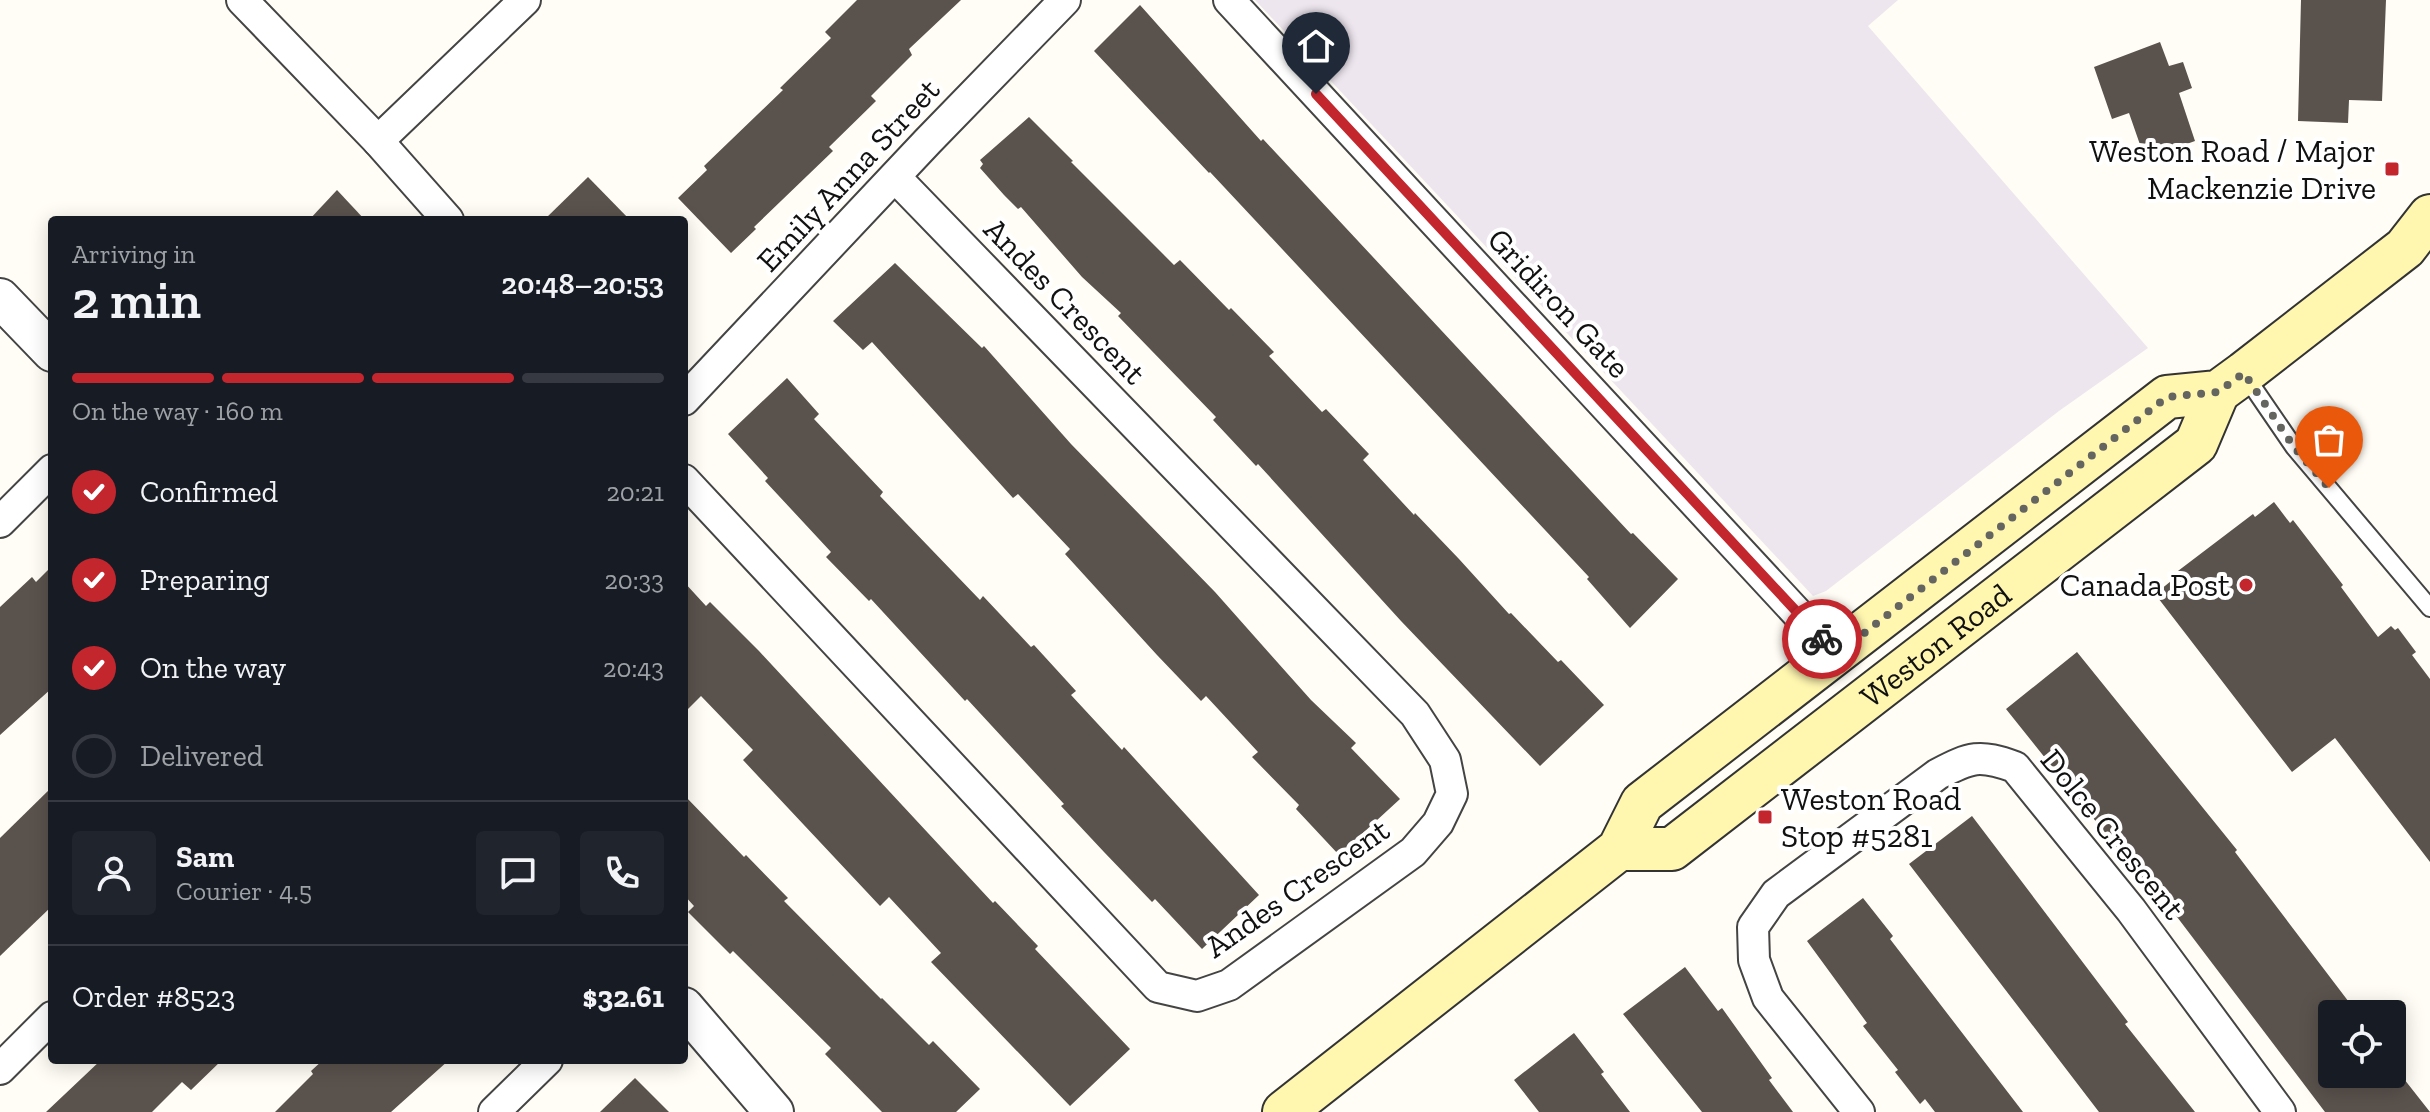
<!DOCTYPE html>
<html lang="en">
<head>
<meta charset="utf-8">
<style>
	:root { --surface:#171b24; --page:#20242c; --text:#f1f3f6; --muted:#9ea1a6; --line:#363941; --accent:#c4262e }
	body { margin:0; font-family:"Zilla Slab",serif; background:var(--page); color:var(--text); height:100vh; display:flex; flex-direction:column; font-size:30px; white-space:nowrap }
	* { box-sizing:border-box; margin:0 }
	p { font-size:26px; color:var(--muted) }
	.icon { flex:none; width:44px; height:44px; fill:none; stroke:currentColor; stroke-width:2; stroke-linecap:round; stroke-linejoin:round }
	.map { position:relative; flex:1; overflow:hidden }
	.drawer { position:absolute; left:48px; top:216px; width:640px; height:848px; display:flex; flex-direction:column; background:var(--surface); border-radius:8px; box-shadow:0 4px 20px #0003 }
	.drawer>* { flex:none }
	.tools { position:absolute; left:2318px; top:1000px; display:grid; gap:16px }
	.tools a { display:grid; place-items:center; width:88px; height:88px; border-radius:8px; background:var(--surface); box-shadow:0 4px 20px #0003; font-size:40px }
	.pin { position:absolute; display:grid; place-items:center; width:68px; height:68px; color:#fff; margin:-82px -34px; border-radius:50% 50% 50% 0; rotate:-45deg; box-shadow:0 0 8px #0007 }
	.pin .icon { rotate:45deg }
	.courier { position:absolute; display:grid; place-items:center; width:80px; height:80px; margin:-40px; border:6px solid #c4262e; border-radius:50%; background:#fff; color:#222; box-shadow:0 2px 10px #0007 }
	.overview em { font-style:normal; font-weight:600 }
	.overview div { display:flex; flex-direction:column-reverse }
	.overview { display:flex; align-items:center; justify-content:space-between; height:136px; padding:0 24px }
	h1 { font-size:52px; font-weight:600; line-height:60px }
	.bar { display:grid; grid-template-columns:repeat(4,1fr); gap:12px 8px; align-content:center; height:96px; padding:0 24px }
	.bar i { height:10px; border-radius:6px; background:var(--line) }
	.bar .active { background:var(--accent) }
	.bar p { grid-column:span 4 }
	.line { display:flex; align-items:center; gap:20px; padding:0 24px; border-top:2px solid var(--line) }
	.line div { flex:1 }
	.round { display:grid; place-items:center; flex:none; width:84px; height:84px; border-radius:8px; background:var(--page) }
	ol { padding:0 24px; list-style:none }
	li { display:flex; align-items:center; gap:24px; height:88px }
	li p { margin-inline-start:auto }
	li .icon { padding:8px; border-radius:50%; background:var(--accent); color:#fff; stroke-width:4 }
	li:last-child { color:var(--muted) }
	li i { width:44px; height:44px; border:4px solid var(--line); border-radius:50% }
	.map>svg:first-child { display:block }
	.industrial { fill:#eee6ef }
	.building { fill:#5a524d }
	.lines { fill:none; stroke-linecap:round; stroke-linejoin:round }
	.service-casing { stroke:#444; stroke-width:20 }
	.minor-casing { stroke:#444; stroke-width:34 }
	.tertiary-casing { stroke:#444; stroke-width:42 }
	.secondary-casing { stroke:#333; stroke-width:46 }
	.service { stroke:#fff; stroke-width:16 }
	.minor { stroke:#fff; stroke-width:30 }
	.tertiary { stroke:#fff; stroke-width:38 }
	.secondary { stroke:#fff6b0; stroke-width:42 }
	.done { stroke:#646461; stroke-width:8; stroke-dasharray:0 14.4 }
	.route { stroke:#c4262e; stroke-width:10 }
	.poi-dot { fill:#c4262e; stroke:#fff; stroke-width:3 }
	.labels { text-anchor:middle; stroke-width:8; stroke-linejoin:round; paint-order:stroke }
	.poi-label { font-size:32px; fill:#111; stroke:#fff; text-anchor:end }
	.street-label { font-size:32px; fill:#111; stroke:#fff }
</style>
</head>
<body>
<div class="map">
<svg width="2430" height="1112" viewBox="0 0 2430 1112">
	<rect width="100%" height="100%" fill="#fffdf5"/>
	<path class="industrial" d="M1255 0H1898L1868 26 2148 348 2059 411 1826 591 1813 596Z"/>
	<g class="building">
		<path d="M857 0H961L909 49 912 55 871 96 876 101 829 147 833 151 754 227 756 229 731 253 678 198 707 170 704 166 783 90 780 88 831 38 825 32Z"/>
		<path d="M2301 0H2386L2382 101 2349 100 2348 123 2298 121Z"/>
		<path d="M1140 5 1261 141 1263 139 1631 534 1633 533 1678 579 1630 628 1587 579 1589 577 1210 172 1209 173 1094 51Z"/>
		<path d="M2160 42 2169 66 2183 62 2192 88 2179 93 2195 141 2145 159 2129 113 2112 119 2094 67Z"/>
		<path d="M1029 117 1073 161 1071 162 1174 265 1180 260 1229 310 1231 308 1274 352 1269 356 1322 412 1326 409 1369 454 1363 460 1414 515 1415 513 1459 559 1509 614 1511 613 1558 662 1561 660 1604 705 1540 766 1401 621 1258 464 1256 466 1213 420 1216 417 1118 316 1121 313 1082 277 1021 207 1018 209 1004 195 980 168 983 164 980 160Z"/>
		<path d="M588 177 630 220H544Z"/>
		<path d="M337 190 365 220H309Z"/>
		<path d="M895 263 982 348 984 346 1071 444 1215 592 1311 700 1356 743 1351 748 1400 799 1339 855 1296 809 1299 805 1252 757 1258 752 1206 696 1201 701 1157 655 1065 554 1070 549 1018 494 1013 498 872 342 863 350 833 321Z"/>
		<path d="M787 378 819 414 814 419 883 492 880 496 980 600 983 596 1031 647 1034 645 1076 691 1071 695 1122 750 1124 747 1259 895 1202 949 1155 899 1152 902 1104 852 1061 806 1064 804 967 699 965 701 871 599 869 601 826 557 831 552 765 481 768 478 728 434Z"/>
		<path d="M2274 502 2290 523 2293 520 2343 585 2341 587 2378 637 2391 626 2395 630 2398 628 2416 652 2412 655 2430 679V862L2335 738 2292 772 2155 594 2176 577 2174 574 2253 514 2255 517Z"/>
		<path d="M52 566V688L0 735V607L32 577 36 582Z"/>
		<path d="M684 582 706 606 710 602 759 651 993 903 995 901 1038 946 1035 949 1130 1049 1070 1106 931 962 941 953 889 897 880 906 743 760 753 750 701 696 684 713Z"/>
		<path d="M2077 652 2237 850 2235 852 2358 1014H2332V1074H2392L2393 1065 2430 1112H2325L2168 905 2165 908 2006 709Z"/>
		<path d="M52 787V906L0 956V838Z"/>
		<path d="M684 795 744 857 746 855 788 898 784 901 881 999 882 998 929 1045 933 1041 980 1089 956 1112H882L825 1054 831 1048 733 951 730 954 688 912 694 906 684 895Z"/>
		<path d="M1972 816 2128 1022 2125 1024 2195 1112H2099L1909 864Z"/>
		<path d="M1863 898 1893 936 1890 939 2023 1112H1935L1925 1099 1920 1104 1895 1072 1898 1070 1863 1026 1867 1023 1807 941Z"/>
		<path d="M1685 967 1718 1011 1722 1008 1772 1078 1769 1080 1793 1112H1702L1623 1014Z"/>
		<path d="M1574 1033 1604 1072 1601 1074 1630 1112H1539L1514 1080Z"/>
		<path d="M101 1060H222L191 1090 182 1082 152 1112H46Z"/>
		<path d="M323 1060H449L391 1112H275L313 1074 311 1071Z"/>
		<path d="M635 1078 669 1112H600Z"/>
	</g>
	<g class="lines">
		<defs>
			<path id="service" d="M2244 374 2294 447 2430 608"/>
			<g id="minor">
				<path d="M242 0 378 141 448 220"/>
				<path d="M1229 0 1836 655"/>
				<path d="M378 141 525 0"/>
				<path d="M684 400 928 141 1065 0"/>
				<path d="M684 480 1158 987 1197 996 1229 985 1413 852 1438 823 1452 794 1445 760 1415 714 895 177"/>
				<path d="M0 522 52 470"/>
				<path d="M0 1069 52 1017"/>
				<path d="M494 1112 547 1060"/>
				<path d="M1859 1112 1768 998 1754 960 1753 927 1776 894 1938 774C1971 757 1979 754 2015 767L2131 910 2280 1112"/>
			</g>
			<g id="tertiary">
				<path d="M0 298 52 352"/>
				<path d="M684 1007 774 1112"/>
			</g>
			<g id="secondary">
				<path id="s1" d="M1619 849H1672L2196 444 2218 392"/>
				<path d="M1284 1112 1619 849 1642 803 2167 397 2218 392 2244 373 2405 248 2430 216"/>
			</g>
		</defs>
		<use href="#service" class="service-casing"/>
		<use href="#minor" class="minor-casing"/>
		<use href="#tertiary" class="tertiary-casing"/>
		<use href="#secondary" class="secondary-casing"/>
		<use href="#service" class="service"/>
		<use href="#minor" class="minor"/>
		<use href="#tertiary" class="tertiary"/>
		<use href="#secondary" class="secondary"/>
	</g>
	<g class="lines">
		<path class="done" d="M1822 639 1836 655 2167 397 2218 392 2244 373 2294 447 2329 488"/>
		<path class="route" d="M1316 94 1822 639"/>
	</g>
	<g class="poi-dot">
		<rect x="2384" y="161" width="16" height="16" rx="4"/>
		<circle cx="2246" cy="585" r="8"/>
		<rect x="1757" y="809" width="16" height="16" rx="4"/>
	</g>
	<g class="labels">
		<g class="poi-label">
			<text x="2376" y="162">Weston Road / Major<tspan x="2376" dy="37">Mackenzie Drive</tspan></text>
			<text x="2230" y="596">Canada Post</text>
			<text x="1781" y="810" text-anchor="start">Weston Road<tspan x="1781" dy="37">Stop #5281</tspan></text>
		</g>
		<g class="street-label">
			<text transform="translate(848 175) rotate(-47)" y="11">Emily Anna Street</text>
			<text transform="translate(1065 301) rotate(46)" y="11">Andes Crescent</text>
			<text transform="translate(1559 303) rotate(47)" y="11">Gridiron Gate</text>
			<text dy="11" stroke="none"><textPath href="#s1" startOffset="386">Weston Road</textPath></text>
			<text transform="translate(2113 834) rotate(51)" y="11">Dolce Crescent</text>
			<text transform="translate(1297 888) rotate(-35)" y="11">Andes Crescent</text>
		</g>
	</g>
</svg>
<div class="tools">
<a><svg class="icon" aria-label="locate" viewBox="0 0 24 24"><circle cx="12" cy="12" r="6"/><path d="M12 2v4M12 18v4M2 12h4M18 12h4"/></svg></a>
</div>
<div class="pin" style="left:2329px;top:488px;background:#ea580c"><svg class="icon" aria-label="bag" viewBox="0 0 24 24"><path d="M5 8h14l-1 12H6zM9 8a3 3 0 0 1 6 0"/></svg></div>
<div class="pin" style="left:1316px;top:94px;background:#1f2937"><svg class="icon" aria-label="home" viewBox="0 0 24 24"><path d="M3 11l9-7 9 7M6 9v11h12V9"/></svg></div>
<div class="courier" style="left:1822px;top:639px"><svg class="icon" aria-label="bike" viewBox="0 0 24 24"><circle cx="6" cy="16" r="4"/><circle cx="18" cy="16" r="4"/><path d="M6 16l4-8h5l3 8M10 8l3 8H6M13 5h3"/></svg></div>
<section class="drawer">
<div class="overview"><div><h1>2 min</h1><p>Arriving in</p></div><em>20:48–20:53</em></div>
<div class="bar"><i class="active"></i><i class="active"></i><i class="active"></i><i></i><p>On the way · 160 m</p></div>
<ol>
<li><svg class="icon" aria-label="check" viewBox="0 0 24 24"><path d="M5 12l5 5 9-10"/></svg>Confirmed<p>20:21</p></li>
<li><svg class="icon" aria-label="check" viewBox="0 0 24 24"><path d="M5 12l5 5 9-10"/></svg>Preparing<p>20:33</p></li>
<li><svg class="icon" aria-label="check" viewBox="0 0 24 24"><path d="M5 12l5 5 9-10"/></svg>On the way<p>20:43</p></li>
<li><i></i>Delivered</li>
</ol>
<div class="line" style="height:144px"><a class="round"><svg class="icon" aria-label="person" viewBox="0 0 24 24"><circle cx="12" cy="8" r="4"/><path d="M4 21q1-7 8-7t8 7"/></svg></a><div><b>Sam</b><p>Courier · 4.5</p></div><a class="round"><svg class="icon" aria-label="chat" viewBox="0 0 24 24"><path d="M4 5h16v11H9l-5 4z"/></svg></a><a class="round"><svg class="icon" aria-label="phone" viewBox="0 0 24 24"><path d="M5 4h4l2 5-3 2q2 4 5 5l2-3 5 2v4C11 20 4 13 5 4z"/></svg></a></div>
<div class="line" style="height:104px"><div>Order #8523</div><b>$32.61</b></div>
</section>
</div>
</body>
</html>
